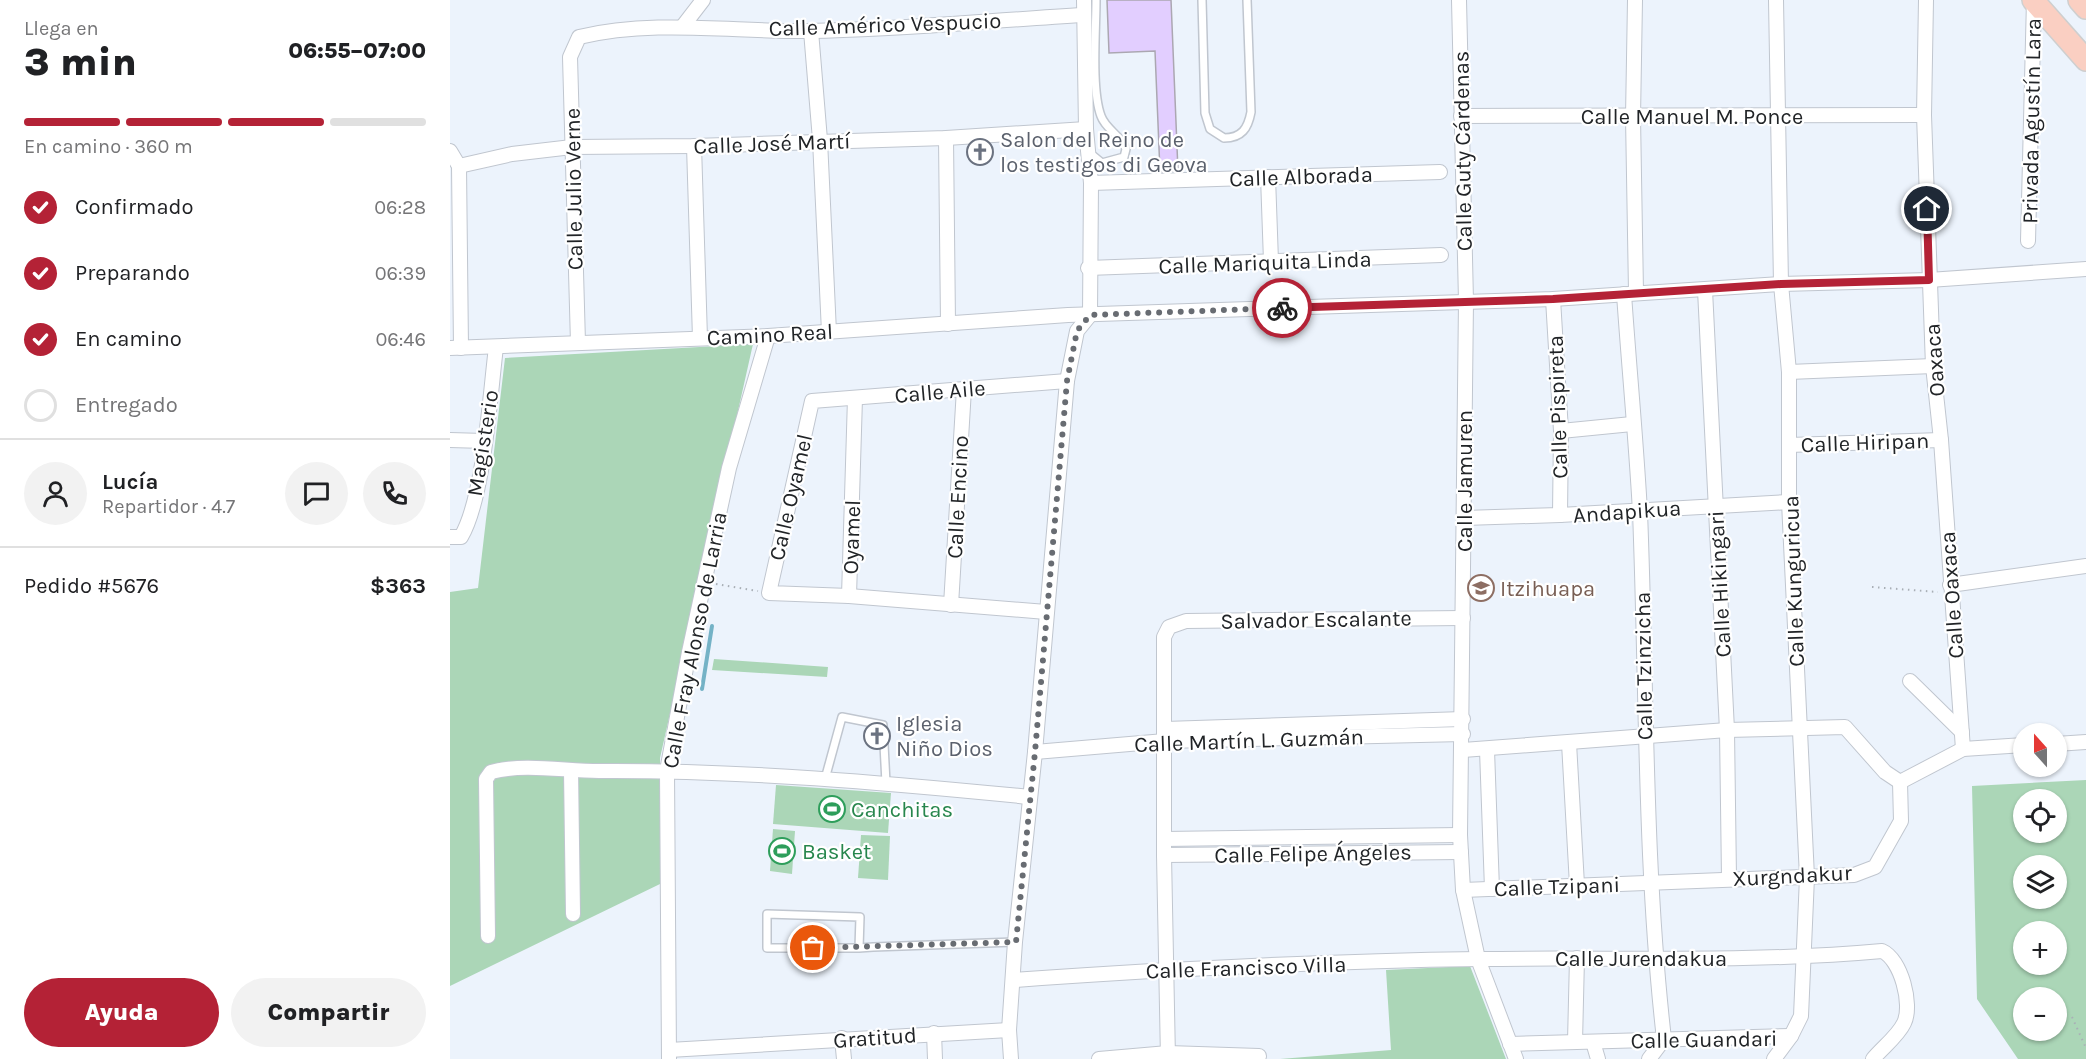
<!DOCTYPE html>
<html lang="es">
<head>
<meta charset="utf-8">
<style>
	:root { --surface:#fff; --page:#f2f2f2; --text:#202124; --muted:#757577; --line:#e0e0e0; --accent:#b42236 }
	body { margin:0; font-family:Karla,sans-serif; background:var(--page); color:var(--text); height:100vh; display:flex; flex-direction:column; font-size:22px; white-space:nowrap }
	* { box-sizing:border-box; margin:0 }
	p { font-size:20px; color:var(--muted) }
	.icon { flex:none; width:33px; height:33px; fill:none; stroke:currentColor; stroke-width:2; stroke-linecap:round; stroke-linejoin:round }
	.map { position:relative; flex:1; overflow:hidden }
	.sheet { display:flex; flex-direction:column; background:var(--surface); width:450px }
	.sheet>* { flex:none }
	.needle { width:39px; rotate:339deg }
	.fabs { position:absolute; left:1563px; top:723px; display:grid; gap:12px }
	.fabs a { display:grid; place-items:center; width:54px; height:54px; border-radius:50%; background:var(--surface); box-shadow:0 2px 4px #0004; font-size:30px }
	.pin { position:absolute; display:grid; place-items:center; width:51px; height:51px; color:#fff; margin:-26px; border:3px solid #fff; border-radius:50%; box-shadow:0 2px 6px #0007 }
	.courier { position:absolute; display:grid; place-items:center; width:60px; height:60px; margin:-30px; border:4px solid #b42236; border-radius:50%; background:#fff; color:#222; box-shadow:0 2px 8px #0007 }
	.summary em { font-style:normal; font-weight:800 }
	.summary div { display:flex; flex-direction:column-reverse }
	.summary { display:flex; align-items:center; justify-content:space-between; height:102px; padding:0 24px }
	h1 { font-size:39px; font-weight:800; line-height:45px }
	.bar { display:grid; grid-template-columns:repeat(4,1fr); gap:9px 6px; align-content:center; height:72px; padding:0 24px }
	.bar i { height:8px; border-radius:4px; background:var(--line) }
	.bar .on { background:var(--accent) }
	.bar p { grid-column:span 4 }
	.line { display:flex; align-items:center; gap:15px; padding:0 24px; border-top:2px solid var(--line) }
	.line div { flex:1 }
	.round { display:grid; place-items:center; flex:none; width:63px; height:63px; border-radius:32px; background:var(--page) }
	ol { padding:0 24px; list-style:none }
	li { display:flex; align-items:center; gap:18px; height:66px }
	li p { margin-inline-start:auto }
	li .icon { padding:6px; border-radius:50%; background:var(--accent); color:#fff; stroke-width:4 }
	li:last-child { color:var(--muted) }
	li i { width:33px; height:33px; border:3px solid var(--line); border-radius:50% }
	.cta { display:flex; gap:12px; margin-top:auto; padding:12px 24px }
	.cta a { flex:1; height:69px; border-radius:36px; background:var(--accent); color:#fff; font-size:24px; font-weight:800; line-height:69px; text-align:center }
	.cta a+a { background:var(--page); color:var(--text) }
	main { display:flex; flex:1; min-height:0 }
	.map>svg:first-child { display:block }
	.green { fill:#abd6b7; fill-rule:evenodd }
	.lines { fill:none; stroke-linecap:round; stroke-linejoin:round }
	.stream { stroke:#74b2c6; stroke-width:4 }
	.building { fill:#e2ceff; stroke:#aba7b1; stroke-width:1.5 }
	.lane-casing { stroke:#c0c6cf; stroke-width:10 }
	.street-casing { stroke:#c0c6cf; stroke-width:16 }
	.primary-casing { stroke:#cecfcf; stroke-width:24 }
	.path { stroke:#a9afb6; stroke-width:2; stroke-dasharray:1.5 4.5; stroke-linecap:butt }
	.lane { stroke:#fff; stroke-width:7 }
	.street { stroke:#fff; stroke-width:14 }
	.primary { stroke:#facfc2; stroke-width:21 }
	.done { stroke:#686c72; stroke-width:6; stroke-dasharray:0 10.8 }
	.route { stroke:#b42236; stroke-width:8 }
	.labels { text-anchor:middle; stroke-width:4.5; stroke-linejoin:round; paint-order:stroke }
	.street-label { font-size:22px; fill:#212427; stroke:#fff }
	.worship-label { font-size:22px; fill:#5b616d; stroke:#fff; text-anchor:start }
	.education-label { font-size:22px; fill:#785e54; stroke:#fff; text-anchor:start }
	.leisure-label { font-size:22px; fill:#27864d; stroke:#fff; text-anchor:start }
</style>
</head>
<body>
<main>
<section class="sheet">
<div class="summary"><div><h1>3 min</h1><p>Llega en</p></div><em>06:55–07:00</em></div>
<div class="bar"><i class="on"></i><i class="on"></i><i class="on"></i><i></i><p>En camino · 360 m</p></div>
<ol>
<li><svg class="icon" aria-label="check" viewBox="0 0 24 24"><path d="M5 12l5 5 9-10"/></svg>Confirmado<p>06:28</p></li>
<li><svg class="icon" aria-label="check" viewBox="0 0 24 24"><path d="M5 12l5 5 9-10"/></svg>Preparando<p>06:39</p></li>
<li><svg class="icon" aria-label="check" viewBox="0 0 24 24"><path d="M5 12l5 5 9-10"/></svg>En camino<p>06:46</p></li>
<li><i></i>Entregado</li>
</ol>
<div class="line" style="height:108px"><a class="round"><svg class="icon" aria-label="person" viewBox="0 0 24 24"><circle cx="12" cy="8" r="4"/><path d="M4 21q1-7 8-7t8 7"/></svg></a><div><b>Lucía</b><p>Repartidor · 4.7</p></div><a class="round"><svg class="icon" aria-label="chat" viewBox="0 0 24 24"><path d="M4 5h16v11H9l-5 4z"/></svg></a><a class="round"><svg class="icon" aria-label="phone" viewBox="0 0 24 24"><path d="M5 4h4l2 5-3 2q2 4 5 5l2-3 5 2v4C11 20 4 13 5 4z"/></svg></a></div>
<div class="line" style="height:78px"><div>Pedido #5676</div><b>$363</b></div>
<div class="cta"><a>Ayuda</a><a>Compartir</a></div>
</section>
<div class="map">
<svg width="1636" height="1059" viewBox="0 0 1636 1059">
	<rect width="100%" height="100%" fill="#ecf3fc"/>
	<g class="green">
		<path d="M303 344 210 758V884L0 986V592L28 588 55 358Z"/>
		<path d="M264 659 378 667 377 677 262 670Z"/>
		<path d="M1636 780V1059H1568L1527 999 1522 786ZM1574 800H1606V832H1574ZM1574 866H1606V898H1574ZM1574 932H1606V964H1574ZM1574 998H1606V1030H1574Z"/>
		<path d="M326 785 441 793 438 833 323 824Z"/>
		<path d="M323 829 345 831 342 874 320 871Z"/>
		<path d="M411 835 440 836 438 880 408 878Z"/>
		<path d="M1020 966 1056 1059H830L941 1050 936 970Z"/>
	</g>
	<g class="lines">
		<path class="stream" d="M252 689 262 626"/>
	</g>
	<path class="building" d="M657 0H721L728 171 710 172 705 51 659 53Z"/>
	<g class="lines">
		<defs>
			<g id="lane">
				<path d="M752 0 755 113 760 129 774 138C792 138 798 128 801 112L797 0"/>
				<path d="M641 154 652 163 674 157 676 149C671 135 656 130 651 116 641 89 646 31 646 0"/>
				<path d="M375 779 392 717 433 725 436 783"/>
				<path d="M409 948 410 917 317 914V948H409L423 947 565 942"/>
			</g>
			<g id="street">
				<path d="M1009 0 1016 301 1010 835 1013 890 1028 959 1066 1059"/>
				<path d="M1185 0 1183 117 1186 292"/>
				<path d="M1476 0 1474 115 1483 366 1491 440 1513 749"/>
				<path d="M233 26 253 0"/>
				<path d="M361 31 370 140 379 332"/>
				<path d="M1011 116 1474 115"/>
				<path d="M496 138 498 324"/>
				<path d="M244 146 250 338"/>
				<path d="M0 151 9 166 11 348"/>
				<path d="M9 166 62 154 122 147 244 146 496 138 636 129"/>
				<path d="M818 177 821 261"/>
				<path d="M641 183 990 172"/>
				<path d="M1578 241 1584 0"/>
				<path d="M638 268 991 255"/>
				<path d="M1255 290 1277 730 1279 878"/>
				<path d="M1174 294C1179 367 1186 439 1190 512 1197 688 1194 864 1214 1039L1199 1059"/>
				<path d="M1103 299 1111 431 1110 515"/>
				<path d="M128 343 120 57 129 37C205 19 283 32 360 31 451 30 543 20 634 15"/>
				<path d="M0 348 318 336 618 315 1103 299 1331 284 1479 280 1636 269"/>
				<path d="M1339 372 1483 366"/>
				<path d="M1111 431 1182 424"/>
				<path d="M0 440 34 441"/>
				<path d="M1339 445 1491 440"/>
				<path d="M1014 518 1110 515 1339 502"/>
				<path d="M0 537H11C34 498 40 395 46 347"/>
				<path d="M1500 585 1636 566"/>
				<path d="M399 596 405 398"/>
				<path d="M501 605 514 389"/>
				<path d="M596 612 399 596 319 593 362 401 617 381"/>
				<path d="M1460 681 1512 732"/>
				<path d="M715 729 1013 719"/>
				<path d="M1119 743 1127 885"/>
				<path d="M1606 744 1636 742"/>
				<path d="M1013 750 1277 730 1395 727 1435 772 1450 782"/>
				<path d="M1037 750 1042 889"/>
				<path d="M585 752 715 741 1013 734"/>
				<path d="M121 771 123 914"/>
				<path d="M1450 782 1513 749 1574 745"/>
				<path d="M714 839 1010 835"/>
				<path d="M714 855 1011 852"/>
				<path d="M1013 890 1404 875 1425 867 1451 821 1450 782"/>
				<path d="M38 936 36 779 41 772C75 763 114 771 149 771 293 770 437 783 580 797"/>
				<path d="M564 980C719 969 874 961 1030 959 1164 957 1298 963 1432 951 1451 959 1463 1005 1454 1023 1448 1036 1432 1048 1423 1059"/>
				<path d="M484 1033 485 1059"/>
				<path d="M392 1038 394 1059"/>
				<path d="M1125 1042 1127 958"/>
				<path d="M1143 1042 1148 1059"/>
				<path d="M1060 1044 1341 1036"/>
				<path d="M219 1050 559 1030"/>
				<path d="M219 1059 217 771 239 652 279 468 318 336"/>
				<path d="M561 1059 559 1030 565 942 585 752 617 381 627 331 640 315 641 183 636 129 634 0"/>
				<path d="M649 1059 718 1053 809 1056"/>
				<path d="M718 1059 714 855V637L719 627 736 621 1013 618"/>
				<path d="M1324 1059 1341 1036 1351 1016 1357 877 1339 502V372L1331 284 1326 0"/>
			</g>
			<g id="primary">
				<path d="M1583 0 1636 60"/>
				<path d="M1629 0 1636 8"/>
			</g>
		</defs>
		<use href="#lane" class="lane-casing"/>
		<use href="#street" class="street-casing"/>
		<use href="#primary" class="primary-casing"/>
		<g class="path">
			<path d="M266 584 308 591"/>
			<path d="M1422 587 1488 592"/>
			<path d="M1622 1017 1636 1048"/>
		</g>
		<use href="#lane" class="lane"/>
		<use href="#street" class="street"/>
		<use href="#primary" class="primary"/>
	</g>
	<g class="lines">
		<path class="done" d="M363 948 566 942 585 752 617 381 627 331 640 315 832 308"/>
		<path class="route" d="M832 308 1103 299 1331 284 1479 280 1477 209"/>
	</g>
	<defs>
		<symbol id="church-ring" viewBox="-11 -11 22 22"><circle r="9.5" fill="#fff" stroke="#6b7280" stroke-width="1.5"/><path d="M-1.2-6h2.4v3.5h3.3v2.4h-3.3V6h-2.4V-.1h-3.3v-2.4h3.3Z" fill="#6b7280"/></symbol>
		<symbol id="school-ring" viewBox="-11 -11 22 22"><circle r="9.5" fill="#fff" stroke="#8d6e63" stroke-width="1.5"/><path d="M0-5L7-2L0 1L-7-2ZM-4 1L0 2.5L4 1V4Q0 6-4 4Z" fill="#8d6e63"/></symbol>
		<symbol id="stadium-ring" viewBox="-11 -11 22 22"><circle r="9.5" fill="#fff" stroke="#2e9e5b" stroke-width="1.5"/><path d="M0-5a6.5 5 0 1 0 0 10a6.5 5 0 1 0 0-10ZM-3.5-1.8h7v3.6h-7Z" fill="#2e9e5b"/></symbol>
	</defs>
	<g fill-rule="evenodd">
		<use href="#church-ring" x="515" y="137" width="30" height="30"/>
		<use href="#school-ring" x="1016" y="573" width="30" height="30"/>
		<use href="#church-ring" x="412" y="721" width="30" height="30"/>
		<use href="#stadium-ring" x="367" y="794" width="30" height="30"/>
		<use href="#stadium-ring" x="317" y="836" width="30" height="30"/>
	</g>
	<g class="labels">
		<g class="street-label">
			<text transform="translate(435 24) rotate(-2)" y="8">Calle Américo Vespucio</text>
			<text x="1242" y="124">Calle Manuel M. Ponce</text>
			<text transform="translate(1581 121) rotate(-89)" y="8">Privada Agustín Lara</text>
			<text transform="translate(322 143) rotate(-2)" y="8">Calle José Martí</text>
			<text transform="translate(1012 151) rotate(-91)" y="8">Calle Guty Cárdenas</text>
			<text transform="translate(851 176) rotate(-2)" y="8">Calle Alborada</text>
			<text transform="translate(123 189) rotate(-91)" y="8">Calle Julio Verne</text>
			<text transform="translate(815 262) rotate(-2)" y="8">Calle Mariquita Linda</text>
			<text transform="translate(320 334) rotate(-3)" y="8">Camino Real</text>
			<text transform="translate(1484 360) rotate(-94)" y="8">Oaxaca</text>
			<text transform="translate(490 391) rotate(-5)" y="8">Calle Aile</text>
			<text transform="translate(1107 407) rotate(-92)" y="8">Calle Pispireta</text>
			<text transform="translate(1415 442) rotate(-2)" y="8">Calle Hiripan</text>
			<text transform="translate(32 443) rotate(-81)" y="8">Magisterio</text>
			<text transform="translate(1014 481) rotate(-90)" y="8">Calle Jamuren</text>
			<text transform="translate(340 497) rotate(-77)" y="8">Calle Oyamel</text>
			<text transform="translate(507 497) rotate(-87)" y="8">Calle Encino</text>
			<text transform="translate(1177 511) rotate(-4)" y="8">Andapikua</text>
			<text transform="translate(401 537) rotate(-88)" y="8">Oyamel</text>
			<text transform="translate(1343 581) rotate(-92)" y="8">Calle Kunguricua</text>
			<text transform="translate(1269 584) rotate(-93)" y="8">Calle Hikingari</text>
			<text transform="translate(1501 595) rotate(-94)" y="8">Calle Oaxaca</text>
			<text transform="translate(866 619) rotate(-1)" y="8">Salvador Escalante</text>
			<text transform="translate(244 640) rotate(-79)" y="8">Calle Fray Alonso de Larria</text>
			<text transform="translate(1193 666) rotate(-91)" y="8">Calle Tzinzicha</text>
			<text transform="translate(799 740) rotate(-2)" y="8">Calle Martín L. Guzmán</text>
			<text transform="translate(863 853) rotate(-1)" y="8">Calle Felipe Ángeles</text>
			<text transform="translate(1342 875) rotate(-3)" y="8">Xurgndakur</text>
			<text transform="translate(1107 886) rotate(-2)" y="8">Calle Tzipani</text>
			<text x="1191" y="966">Calle Jurendakua</text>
			<text transform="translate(796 967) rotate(-2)" y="8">Calle Francisco Villa</text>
			<text transform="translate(425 1037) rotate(-4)" y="8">Gratitud</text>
			<text transform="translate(1254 1039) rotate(-1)" y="8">Calle Guandari</text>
		</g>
		<g class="worship-label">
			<text x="550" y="147">Salon del Reino de<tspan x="550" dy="25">los testigos di Geova</tspan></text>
			<text x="446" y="731">Iglesia<tspan x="446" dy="25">Niño Dios</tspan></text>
		</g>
		<g class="education-label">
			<text x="1050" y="596">Itzihuapa</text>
		</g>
		<g class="leisure-label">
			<text x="401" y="817">Canchitas</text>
			<text x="352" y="859">Basket</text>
		</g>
	</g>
</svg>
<div class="fabs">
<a><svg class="needle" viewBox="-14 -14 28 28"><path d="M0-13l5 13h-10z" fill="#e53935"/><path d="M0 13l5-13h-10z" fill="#757577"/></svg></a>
<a><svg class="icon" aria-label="locate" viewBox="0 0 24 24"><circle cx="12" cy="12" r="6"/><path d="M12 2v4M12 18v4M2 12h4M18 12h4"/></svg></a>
<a><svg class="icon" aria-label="layers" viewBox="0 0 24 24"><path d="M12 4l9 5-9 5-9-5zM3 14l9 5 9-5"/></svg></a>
<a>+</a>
<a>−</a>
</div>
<div class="pin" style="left:363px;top:948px;background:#ea580c"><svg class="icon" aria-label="bag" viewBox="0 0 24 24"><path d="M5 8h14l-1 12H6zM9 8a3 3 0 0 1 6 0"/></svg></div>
<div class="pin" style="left:1477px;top:209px;background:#1f2937"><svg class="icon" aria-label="home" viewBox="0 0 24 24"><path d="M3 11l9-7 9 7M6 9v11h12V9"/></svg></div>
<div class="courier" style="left:832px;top:308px"><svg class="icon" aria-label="bike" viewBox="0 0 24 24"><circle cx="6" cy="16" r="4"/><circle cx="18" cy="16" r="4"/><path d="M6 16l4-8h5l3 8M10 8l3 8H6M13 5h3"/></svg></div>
</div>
</main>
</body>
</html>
